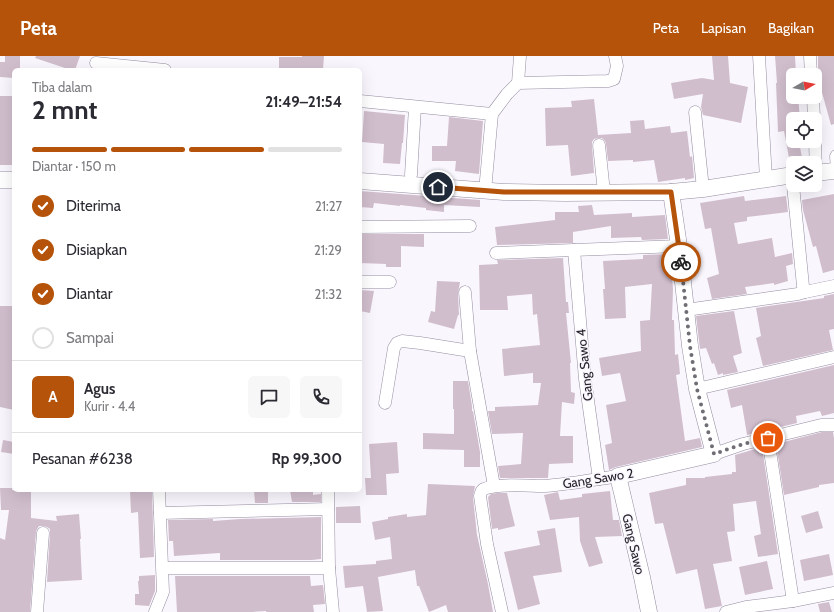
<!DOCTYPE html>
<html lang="id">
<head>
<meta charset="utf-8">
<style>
	:root { --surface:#fff; --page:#f7f7f7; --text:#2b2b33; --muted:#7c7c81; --line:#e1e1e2; --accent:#b45309 }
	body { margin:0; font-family:Cabin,sans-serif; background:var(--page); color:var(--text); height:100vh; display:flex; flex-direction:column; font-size:15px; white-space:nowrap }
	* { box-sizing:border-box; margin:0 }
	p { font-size:13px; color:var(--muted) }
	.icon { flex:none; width:22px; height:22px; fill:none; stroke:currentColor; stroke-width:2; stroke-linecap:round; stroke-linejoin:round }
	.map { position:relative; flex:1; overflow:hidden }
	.details { position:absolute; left:12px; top:12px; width:350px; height:424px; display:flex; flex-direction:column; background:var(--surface); border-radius:6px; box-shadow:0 4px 16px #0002 }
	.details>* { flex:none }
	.needle { width:26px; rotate:80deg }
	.controls { position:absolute; left:786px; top:12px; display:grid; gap:8px }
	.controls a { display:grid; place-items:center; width:36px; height:36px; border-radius:6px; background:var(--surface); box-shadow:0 4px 16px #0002; font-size:20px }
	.pin { position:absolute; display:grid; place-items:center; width:34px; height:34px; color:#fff; margin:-17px; border:2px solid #fff; border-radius:50%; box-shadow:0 1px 4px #0007 }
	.courier { position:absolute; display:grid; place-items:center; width:40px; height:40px; margin:-20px; border:3px solid #b45309; border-radius:50%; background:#fff; color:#222; box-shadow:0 1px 5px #0007 }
	.head em { font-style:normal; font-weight:700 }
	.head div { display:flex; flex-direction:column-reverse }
	.head { display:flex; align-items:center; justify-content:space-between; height:68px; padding:0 20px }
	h1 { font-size:26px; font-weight:700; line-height:30px }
	.bar { display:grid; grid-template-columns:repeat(4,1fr); gap:6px 4px; align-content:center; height:48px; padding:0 20px }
	.bar i { height:5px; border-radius:3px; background:var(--line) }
	.bar .on { background:var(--accent) }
	.bar p { grid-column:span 4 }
	.line { display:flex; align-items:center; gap:10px; padding:0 20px; border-top:1px solid var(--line) }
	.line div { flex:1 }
	.round { display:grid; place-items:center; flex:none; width:42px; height:42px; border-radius:6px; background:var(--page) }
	ol { padding:0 20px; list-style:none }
	li { display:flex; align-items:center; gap:12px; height:44px }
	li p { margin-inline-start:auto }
	li .icon { padding:4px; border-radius:50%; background:var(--accent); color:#fff; stroke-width:4 }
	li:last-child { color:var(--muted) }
	li i { width:22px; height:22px; border:2px solid var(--line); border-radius:50% }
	header { display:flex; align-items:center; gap:24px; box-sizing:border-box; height:56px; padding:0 20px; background:var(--accent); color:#fff }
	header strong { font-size:19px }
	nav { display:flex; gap:22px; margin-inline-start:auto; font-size:14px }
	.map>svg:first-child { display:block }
	.building { fill:#d1becd }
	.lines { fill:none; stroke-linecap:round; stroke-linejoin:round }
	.lane-casing { stroke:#958da0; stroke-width:7 }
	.street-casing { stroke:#958da0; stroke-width:13 }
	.secondary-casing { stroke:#958da0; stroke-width:17 }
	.lane { stroke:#fff; stroke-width:6 }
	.street { stroke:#fff; stroke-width:12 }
	.secondary { stroke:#fff; stroke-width:16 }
	.done { stroke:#706d74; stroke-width:4; stroke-dasharray:0 7.2 }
	.route { stroke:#b45309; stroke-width:5 }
	.labels { text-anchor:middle; stroke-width:3; stroke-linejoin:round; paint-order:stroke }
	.street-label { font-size:13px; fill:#26232a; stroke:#faf6fe }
</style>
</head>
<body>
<header>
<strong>Peta</strong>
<nav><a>Peta</a><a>Lapisan</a><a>Bagikan</a></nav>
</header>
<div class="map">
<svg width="834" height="556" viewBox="0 0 834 556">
	<rect width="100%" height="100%" fill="#faf6fe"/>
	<g class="building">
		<path d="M5 0H20V14H14V22L0 21V6H5Z"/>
		<path d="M36 0H80L75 14H71L35 2Z"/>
		<path d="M302 0H324L323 14H279V1H302Z"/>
		<path d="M712 0H728L730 27 748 31 741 67 703 59 701 51 703 38 674 43 671 27 702 22 714 24Z"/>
		<path d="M775 0H795L796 19H793V41H798L800 63H793V92L800 91 803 107H790L784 75 778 76 776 27H777Z"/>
		<path d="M818 0H834V68L831 69 818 22Z"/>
		<rect x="0" y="40" width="14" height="69"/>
		<path d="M594 43 598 79 631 77 630 65 644 64 645 73 670 70 671 77 687 75 690 101 692 100 694 122 685 124V122L658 126 654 104 633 106V104L608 105 606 88 605 85 602 82H599L594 83 592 86V89L594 117 571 120 568 89 546 90 545 52 572 51 571 45Z"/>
		<path d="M364 55 405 59 403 87H402L400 108 383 107 384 88 362 86Z"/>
		<path d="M449 61 483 65 479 118 455 115 456 105H432V90H447Z"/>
		<path d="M360 135 480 144V151L444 149V156L426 154V152L400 149V150L374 147 373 152 360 151Z"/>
		<path d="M834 138V214L823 217 816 190 813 191 803 154 802 144Z"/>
		<path d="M744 140 745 145 786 140 788 156 747 161V165L734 167 738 188 772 182 775 201 792 197 793 208 786 210 788 225 774 229V227L745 231 747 238 712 243 707 222 719 218 711 172 705 173 700 147Z"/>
		<path d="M592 149 594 159 632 157V161L665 159 668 183 642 184 641 181 611 182V170L573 176V187L497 189 495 171 555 164V156H579L578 150Z"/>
		<path d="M360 178H424V191L401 190V211H386V208L360 207Z"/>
		<path d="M670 198 673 233 672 264H674L675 299 678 298 680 318 676 319 685 385 700 382 702 391 616 411 609 414 605 389 612 387 606 349 626 345 620 317 602 320 599 302 641 295 640 265 650 264 652 228 625 231 626 262 605 263 603 233H605L603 205 643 203V199Z"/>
		<path d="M563 202 566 246H568L569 257H566L571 307H570L571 336 575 337 574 348 562 346 560 380H573V407L549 408 548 422H500L498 410 521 408 523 377 492 378 488 355H495V351L538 349 541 327H533V317L504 320 502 293 540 289 537 258 533 259 532 238 507 240 508 254H480L479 209 498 208 497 204Z"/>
		<path d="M437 225 460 226 458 237 459 259H458L454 273 428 266 431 255 435 256Z"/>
		<path d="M360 234 374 235 370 257 360 255Z"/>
		<path d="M834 238V273L829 274 833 294 763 310 756 282 761 280 756 252 824 242V240Z"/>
		<path d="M0 250H14V354L0 351Z"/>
		<path d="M734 255 742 297 733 300 738 316 723 319V317L718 319 714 307 712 308 706 292 700 293 696 260Z"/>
		<path d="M834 309V357L822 360 820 355 796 360 797 367 747 379 742 349 731 352 727 334Z"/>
		<path d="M453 325H468L472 350V355H473L480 396V411H464V394L423 393V377L454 378V353H453Z"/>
		<path d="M822 376H833L834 382V427L819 429V431L784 439 776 388Z"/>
		<path d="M3 384 14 386V398L1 396Z"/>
		<path d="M397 386 399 417 386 418 387 439H366L365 422H371L369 388Z"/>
		<path d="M762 391 778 498 758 501 754 480 761 478 756 445 733 448 735 475 727 476 732 505 713 508 722 550 705 553 697 513 676 518 663 467 655 468 649 437 686 429V422H705V421L732 418V416H736L735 399Z"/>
		<path d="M428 428 475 430 473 441 477 479 488 528 493 556H448L446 549 429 556 419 530H417L415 514 378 521 383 555 367 556 363 530 345 532 343 510 376 508V505L392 503 390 481 375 484 372 466 388 463V461L407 458V461L426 459Z"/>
		<path d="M0 432H12V434H31V462L57 465 56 460 79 458 81 483H80L82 524 47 526 50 477V473L47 471 43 470H39L37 473 36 476 30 556H0V482L5 484 9 454H1Z"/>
		<path d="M130 434H152L154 501 140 502 138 456 131 457Z"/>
		<path d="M254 434H268V447H255Z"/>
		<path d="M290 434H313V439L321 438V446H292Z"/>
		<path d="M610 435 613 464H619L622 480 595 481 603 507 589 511 580 485 579 461 550 464 544 439 558 436 560 444 582 441V438Z"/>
		<path d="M497 437H507L515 470 498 474V472L492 473 488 441 491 438Z"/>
		<path d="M360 450 361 467H336V451Z"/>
		<path d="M818 455 823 472 806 477 801 460Z"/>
		<path d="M321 461V503L312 504H220V497L174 500 173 485H169L168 464 213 463V465L240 463Z"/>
		<path d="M555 472 562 516 533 520 540 548 518 554 504 496 540 489 537 475Z"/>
		<path d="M829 498 833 519 804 525 800 504Z"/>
		<path d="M767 505 773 533 745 539 739 511Z"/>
		<path d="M155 519V535L149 550 135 549V538H139L138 525H139V520Z"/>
		<path d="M175 520H310L311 530 323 529 325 548 313 549 314 556H266V555L252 556H177Z"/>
		<path d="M829 546 832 556H820L818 548Z"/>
	</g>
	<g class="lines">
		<defs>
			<path id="lane" d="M834 114 833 100 834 98"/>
			<g id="street">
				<path d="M759 0 766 123"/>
				<path d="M810 0 811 19"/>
				<path d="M96 7 165 14"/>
				<path d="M518 27 520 0"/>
				<path d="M813 41 814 63"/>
				<path d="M360 45 492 58"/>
				<path d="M695 56 703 133"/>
				<path d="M815 85 816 117"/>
				<path d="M599 89 604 136"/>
				<path d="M411 119 415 51"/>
				<path d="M485 135 492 58 507 38 518 27 608 25 614 23 617 10 615 0"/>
				<path d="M360 171 470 170"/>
				<path d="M574 194 585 323 599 423"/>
				<path d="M496 197 679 190"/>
				<path d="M360 226H390"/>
				<path d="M465 236 470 295 494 430"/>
				<path d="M805 236 834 230"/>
				<path d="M686 254 798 238 805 236 803 230 792 119"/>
				<path d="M697 333 834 301"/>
				<path d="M385 347 394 292 397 287 402 285 420 287 470 295"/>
				<path d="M768 382 793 545"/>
				<path d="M714 398 743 388 768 382 821 369H834"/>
				<path d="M328 434 329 512 333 556"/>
				<path d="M160 457 328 453"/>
				<path d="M163 512H329"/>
				<path d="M37 556 43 477"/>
				<path d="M155 556 163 536 159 434"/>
				<path d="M502 556 487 488 480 440C481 437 481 434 484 433 496 427 530 430 545 430 569 428 594 424 618 420"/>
				<path d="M726 556 746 551 793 545 834 537"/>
			</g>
			<g id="secondary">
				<path d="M815 117 834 115"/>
				<path d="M0 124H14"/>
				<path d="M360 125 504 136 565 137 671 136 703 133 793 119"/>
				<path d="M649 556 642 521 618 420 714 398 697 333 690 290 679 190 671 136"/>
			</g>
		</defs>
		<use href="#lane" class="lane-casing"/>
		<use href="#street" class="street-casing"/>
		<use href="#secondary" class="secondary-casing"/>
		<use href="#lane" class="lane"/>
		<use href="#street" class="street"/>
		<use href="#secondary" class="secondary"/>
	</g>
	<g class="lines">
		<path class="done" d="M681 206 690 290 697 333 714 398 743 388 768 382"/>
		<path class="route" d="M438 131 504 136H671L681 206"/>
	</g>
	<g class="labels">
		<g class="street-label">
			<text transform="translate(584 309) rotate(-96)" y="5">Gang Sawo 4</text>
			<text transform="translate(598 422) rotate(-9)" y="5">Gang Sawo 2</text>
			<text transform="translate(634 488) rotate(77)" y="5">Gang Sawo</text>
		</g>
	</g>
</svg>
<div class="controls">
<a><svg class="needle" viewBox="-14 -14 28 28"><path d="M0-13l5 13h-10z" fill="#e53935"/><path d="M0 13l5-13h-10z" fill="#7c7c81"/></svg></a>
<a><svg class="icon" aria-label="locate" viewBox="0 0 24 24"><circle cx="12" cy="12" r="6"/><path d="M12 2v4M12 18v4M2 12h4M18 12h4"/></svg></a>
<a><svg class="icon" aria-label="layers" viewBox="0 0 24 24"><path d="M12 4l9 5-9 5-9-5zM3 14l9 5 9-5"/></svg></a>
</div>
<div class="pin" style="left:768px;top:382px;background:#ea580c"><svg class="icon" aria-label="bag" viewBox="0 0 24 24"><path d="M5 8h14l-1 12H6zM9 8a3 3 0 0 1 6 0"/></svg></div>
<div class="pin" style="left:438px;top:131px;background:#1f2937"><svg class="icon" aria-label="home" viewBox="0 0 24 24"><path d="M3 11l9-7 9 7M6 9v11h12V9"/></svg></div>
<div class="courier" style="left:681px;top:206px"><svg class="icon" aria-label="bike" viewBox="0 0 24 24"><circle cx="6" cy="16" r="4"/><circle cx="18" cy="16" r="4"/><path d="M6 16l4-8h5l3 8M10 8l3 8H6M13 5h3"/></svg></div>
<section class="details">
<div class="head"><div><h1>2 mnt</h1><p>Tiba dalam</p></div><em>21:49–21:54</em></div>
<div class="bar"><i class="on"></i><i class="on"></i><i class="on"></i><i></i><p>Diantar · 150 m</p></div>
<ol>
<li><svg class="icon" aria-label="check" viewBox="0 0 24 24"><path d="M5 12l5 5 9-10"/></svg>Diterima<p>21:27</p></li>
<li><svg class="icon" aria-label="check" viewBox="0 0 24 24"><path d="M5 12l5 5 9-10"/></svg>Disiapkan<p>21:29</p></li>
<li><svg class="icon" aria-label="check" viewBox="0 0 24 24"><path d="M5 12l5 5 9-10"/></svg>Diantar<p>21:32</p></li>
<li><i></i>Sampai</li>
</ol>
<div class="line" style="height:72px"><b class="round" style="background:var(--accent);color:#fff">A</b><div><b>Agus</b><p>Kurir · 4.4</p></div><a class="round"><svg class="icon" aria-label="chat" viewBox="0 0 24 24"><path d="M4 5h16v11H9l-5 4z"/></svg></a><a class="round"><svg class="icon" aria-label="phone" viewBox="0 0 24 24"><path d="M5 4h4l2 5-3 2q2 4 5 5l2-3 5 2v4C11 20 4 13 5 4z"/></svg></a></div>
<div class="line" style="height:52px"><div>Pesanan #6238</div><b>Rp 99,300</b></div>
</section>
</div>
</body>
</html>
